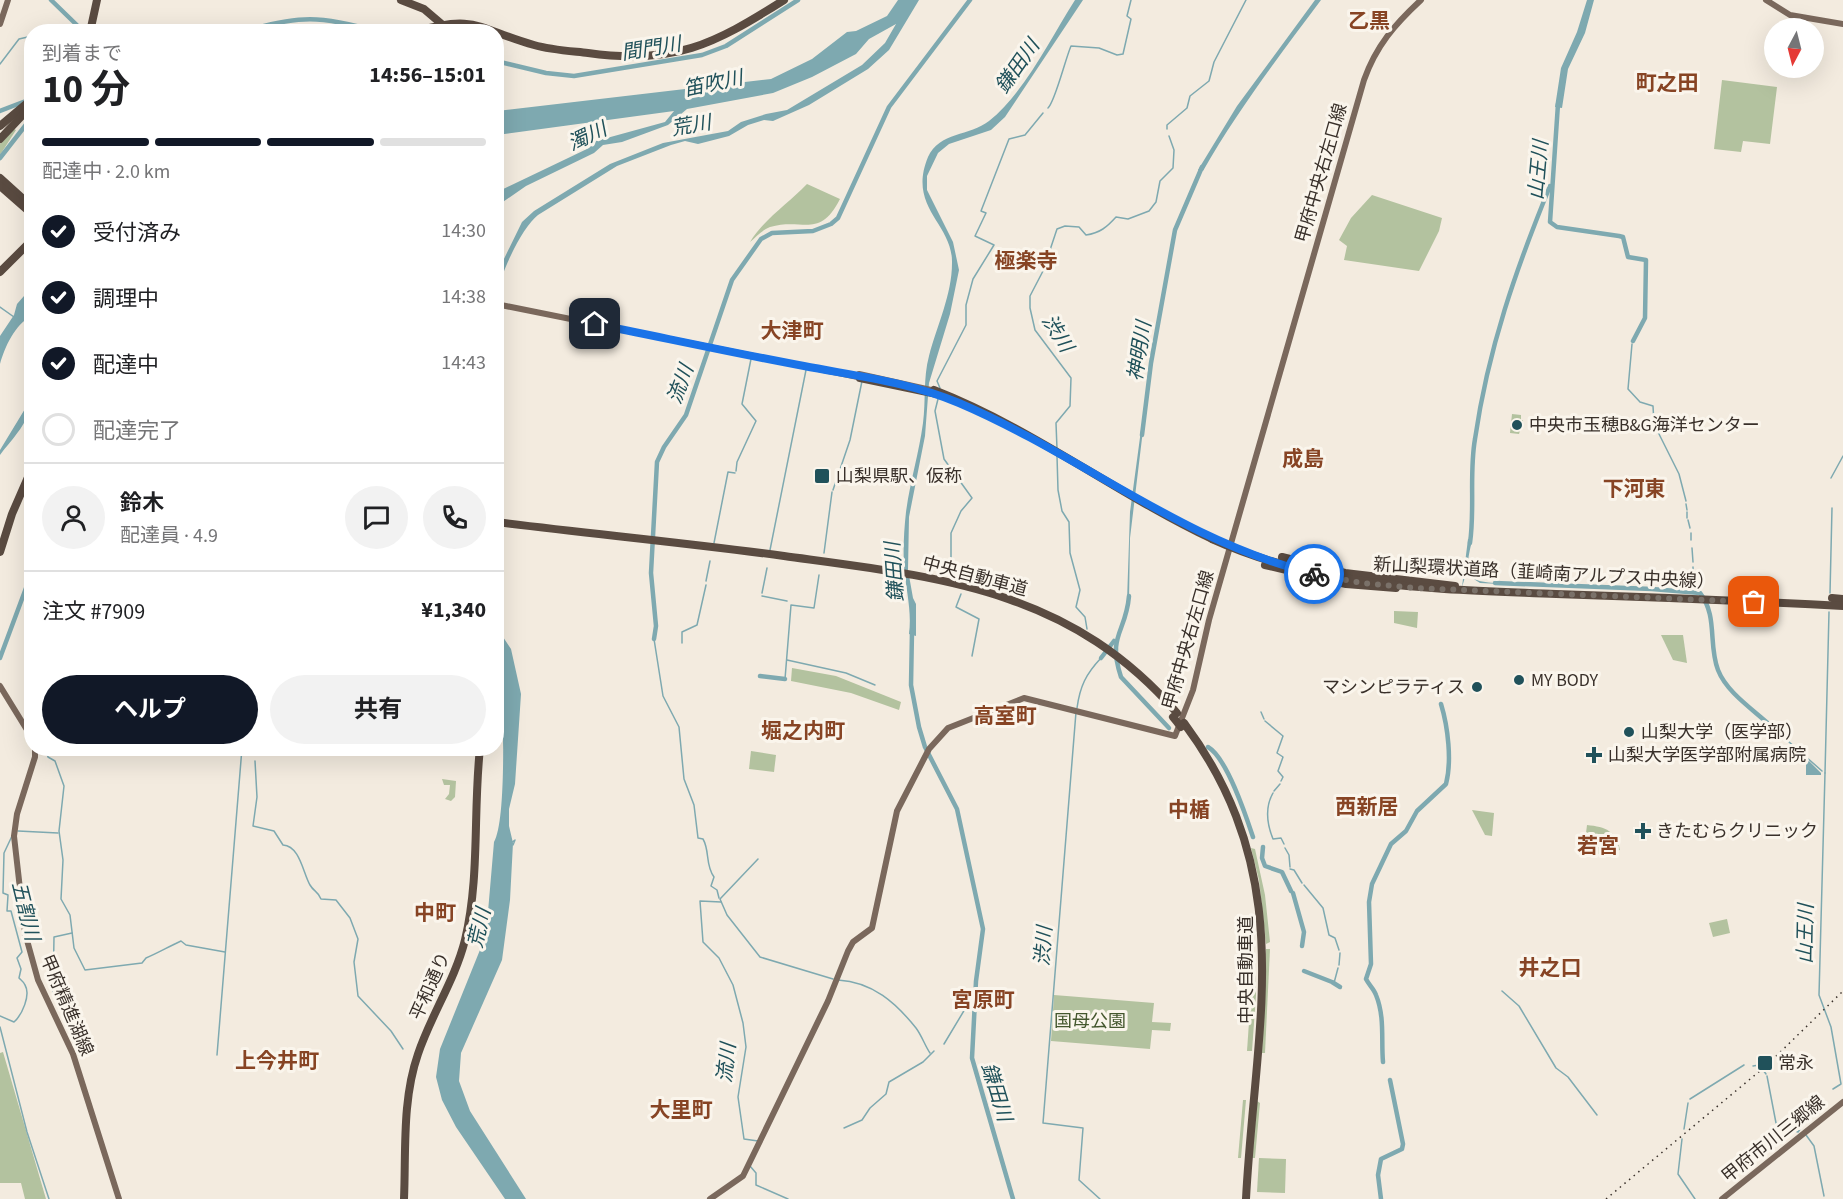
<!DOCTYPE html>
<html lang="ja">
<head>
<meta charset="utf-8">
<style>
	:root { --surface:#fff; --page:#f2f2f2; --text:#202124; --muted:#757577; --line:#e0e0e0; --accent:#111827 }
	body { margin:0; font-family:"Source Sans 3","Noto Sans JP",sans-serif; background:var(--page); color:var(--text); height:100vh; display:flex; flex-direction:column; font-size:22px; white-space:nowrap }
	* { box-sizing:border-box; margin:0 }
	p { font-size:20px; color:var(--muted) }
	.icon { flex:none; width:33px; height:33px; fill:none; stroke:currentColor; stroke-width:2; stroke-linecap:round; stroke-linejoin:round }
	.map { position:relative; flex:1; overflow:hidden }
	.drawer { position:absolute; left:24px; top:24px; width:480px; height:732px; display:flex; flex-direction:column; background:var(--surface); border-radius:24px; box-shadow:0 6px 24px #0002 }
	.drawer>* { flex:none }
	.needle { width:39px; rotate:187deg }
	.buttons { position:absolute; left:1764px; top:18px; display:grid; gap:12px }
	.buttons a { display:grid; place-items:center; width:60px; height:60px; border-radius:50%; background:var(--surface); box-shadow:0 6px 24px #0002; font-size:30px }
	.pin { position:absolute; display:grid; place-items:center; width:51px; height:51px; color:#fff; margin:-26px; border-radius:12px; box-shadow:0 3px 9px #0006 }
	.courier { position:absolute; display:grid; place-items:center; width:60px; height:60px; margin:-30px; border:4px solid #1a73e8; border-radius:50%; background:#fff; color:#222; box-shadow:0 2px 8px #0007 }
	.head em { font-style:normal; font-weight:700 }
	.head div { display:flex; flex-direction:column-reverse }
	.head { display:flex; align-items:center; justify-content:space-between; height:102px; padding:0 18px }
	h1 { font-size:39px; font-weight:700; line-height:45px }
	.bar { display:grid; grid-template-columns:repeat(4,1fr); gap:9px 6px; align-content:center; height:72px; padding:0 18px }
	.bar i { height:8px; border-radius:4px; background:var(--line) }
	.bar .on { background:var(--accent) }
	.bar p { grid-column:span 4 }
	.line { display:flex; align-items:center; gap:15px; padding:0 18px; border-top:2px solid var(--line) }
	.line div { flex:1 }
	.round { display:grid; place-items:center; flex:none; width:63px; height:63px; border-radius:32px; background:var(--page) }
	ol { padding:0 18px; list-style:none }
	li { display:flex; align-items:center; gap:18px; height:66px }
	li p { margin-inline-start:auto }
	li .icon { padding:6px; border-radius:50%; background:var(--accent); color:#fff; stroke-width:4 }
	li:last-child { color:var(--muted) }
	li i { width:33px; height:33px; border:3px solid var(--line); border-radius:50% }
	.primary-button { display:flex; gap:12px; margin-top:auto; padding:12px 18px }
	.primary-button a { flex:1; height:69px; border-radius:36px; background:var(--accent); color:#fff; font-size:24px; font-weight:700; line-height:69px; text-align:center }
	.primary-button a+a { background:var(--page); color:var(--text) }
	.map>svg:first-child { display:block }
	.green { fill:#b3c29f }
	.water { fill:#7ea9b0 }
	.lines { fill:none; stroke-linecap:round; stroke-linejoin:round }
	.stream { stroke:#7ea9b0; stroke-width:1.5 }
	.river { stroke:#7ea9b0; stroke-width:4.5 }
	.major { stroke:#7a685c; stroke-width:6 }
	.highway { stroke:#5a4b41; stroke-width:8 }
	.rail { stroke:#39302a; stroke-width:1.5; stroke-dasharray:1.5 4.5; stroke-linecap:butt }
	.highway-bridge { stroke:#5a4b41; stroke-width:8 }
	.done { stroke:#7a7169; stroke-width:6; stroke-dasharray:0 10.8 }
	.route { stroke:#1a73e8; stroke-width:8 }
	.poi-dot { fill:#20515a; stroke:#faf5ec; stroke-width:2 }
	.labels { text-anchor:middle; stroke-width:6; stroke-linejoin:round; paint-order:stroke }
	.street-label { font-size:18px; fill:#39302a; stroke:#faf5ec }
	.poi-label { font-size:18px; fill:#39302a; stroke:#faf5ec; text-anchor:start }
	.park-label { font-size:18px; fill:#44572e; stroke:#faf5ec }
	.water-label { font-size:20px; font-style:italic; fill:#20515a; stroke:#faf5ec }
	.quarter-label { font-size:21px; font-weight:bold; fill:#874424; stroke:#faf5ec }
</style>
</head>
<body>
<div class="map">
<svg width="1843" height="1199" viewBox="0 0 1843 1199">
	<rect width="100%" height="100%" fill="#f3ebdf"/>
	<g class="green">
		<path d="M1722 80 1777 87 1770 144 1743 141 1741 152 1714 149Z"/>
		<path d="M14 129 16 130 0 155V144Z"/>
		<path d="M807 184 840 199C819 240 803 217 770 227 762 230 756 237 750 242 765 218 788 204 807 184Z"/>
		<path d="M1372 195 1442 218 1439 231 1419 271 1344 260 1347 246 1339 240 1351 218Z"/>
		<path d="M1512 414 1521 415V420H1523L1519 434 1510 433Z"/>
		<path d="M1394 611 1418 612 1417 628 1394 623Z"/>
		<path d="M1661 635H1683L1687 663 1673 660Z"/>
		<path d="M792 668 836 676 901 702 899 710 851 693 791 681Z"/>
		<path d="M751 751 776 755 774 772 749 769Z"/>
		<path d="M442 779 456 781 455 797 451 801 445 799 449 794 450 785H444Z"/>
		<path d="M1472 810 1494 813 1492 836 1485 835Z"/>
		<path d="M1587 825C1606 827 1616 831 1620 850L1583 857Z"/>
		<path d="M1251 848 1255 849 1265 895 1270 942 1266 944 1259 880Z"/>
		<path d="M1727 919 1730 933 1713 937 1709 923Z"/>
		<path d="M1266 949H1270L1265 1053H1262Z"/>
		<path d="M1254 950 1256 995 1252 1051H1247Z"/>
		<path d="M1054 995 1154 1003 1152 1022 1171 1023 1170 1031 1152 1030 1150 1049 1051 1041Z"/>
		<path d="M3 1052 46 1199H25L21 1183H0V1053Z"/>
		<path d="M1243 1100H1246L1241 1158H1238Z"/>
		<path d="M1257 1101 1260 1103 1255 1158H1252Z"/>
		<path d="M1259 1158 1286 1159 1285 1193 1257 1192Z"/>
	</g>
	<g class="water">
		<path d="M898 0H919L889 50 868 69 809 105 773 121 764 120 748 125 729 136 698 144 685 141 671 145 617 166 538 215C522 227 499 276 497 296V276L501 265 522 222 534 211 610 164 663 143 728 131 741 122 766 114 787 110 862 65 885 43 896 24 869 39 856 54 812 77 773 93 687 109 668 125 622 142 603 145 594 153 526 186 497 206V192L589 148 596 141 665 122 674 111 497 135V111L771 79 812 59 847 32 856 31 887 16Z"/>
		<path d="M1075 0H1083L1005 117 991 130 949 144 938 153 927 176V190L953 242 959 270 950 314 929 383 925 436 909 517 908 570 913 598 916 604V636L909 634C912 611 906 590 904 567 903 549 904 530 906 512 910 482 919 453 923 423 926 401 923 378 929 356 937 325 952 295 952 263 953 223 907 208 928 157 939 132 970 136 989 121 1025 92 1050 39 1075 0Z"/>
		<path d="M1315 0H1321C1279 56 1237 111 1203 171L1198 170 1237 106Z"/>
		<path d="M1587 0H1594L1585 33 1568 69 1562 108 1555 107 1561 68 1577 32Z"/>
		<path d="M31 288V316C15 325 5 346 0 364V336L14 315 17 304Z"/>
		<path d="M31 399C32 420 12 439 0 455V450Z"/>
		<path d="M1141 430H1143L1130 538 1129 602 1127 601 1130 512Z"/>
		<path d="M1468 539 1472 540C1470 552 1462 573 1477 580 1483 583 1494 582 1500 584L1480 583 1466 574 1462 587Z"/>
		<path d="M497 628 511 649 521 694 515 784 509 809V826L513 843 510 900 502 960 461 1053 459 1081 470 1111 526 1199H505L456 1127 442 1100 436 1077 440 1049 486 935 494 842C507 820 503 703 501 673L497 663Z"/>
		<path d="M1809 761 1821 773V775H1806V762Z"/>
	</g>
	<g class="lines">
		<g class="stream">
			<path d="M0 64 19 39 32 36"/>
			<path d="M1048 108C1055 102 1065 60 1071 46L1099 48 1117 55 1123 54 1131 19 1127 16 1131 0"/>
			<path d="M1167 129V125L1187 108 1190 96 1209 81 1214 62 1246 0"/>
			<path d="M0 307 14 317"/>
			<path d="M1632 344 1628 389 1640 402 1653 406 1654 424 1679 474 1686 501"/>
			<path d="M940 388 937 381 966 325V305L973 279 994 245 975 236 986 213 981 211 1009 139 1025 135 1043 113"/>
			<path d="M938 399 935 411 944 459 972 498 961 511 951 533V572L964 575 963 582"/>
			<path d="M1057 449 1056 423 1070 406 1071 378 1035 330 1030 308V296L1043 271 1057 229 1065 226 1079 227 1086 235C1100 233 1107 227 1116 217L1128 219 1149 211 1156 202 1160 181 1173 168 1174 150 1169 136"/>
			<path d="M1057 456 1058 490 1062 511 1069 522 1070 553 1080 590 1076 607 1085 617 1087 629"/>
			<path d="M736 471 737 462 756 421 742 404 751 359"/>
			<path d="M1831 478 1843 456"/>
			<path d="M833 490 850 440 862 381"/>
			<path d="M1686 504 1687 510"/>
			<path d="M1687 512V518"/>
			<path d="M1688 520 1690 528"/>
			<path d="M1691 533V540"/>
			<path d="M714 543 728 472 735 473"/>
			<path d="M1692 548 1693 562"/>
			<path d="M770 550 806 370"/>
			<path d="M824 553 832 492"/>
			<path d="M1693 567V575"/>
			<path d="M1693 579V582"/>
			<path d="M706 581 710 561"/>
			<path d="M762 593 767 568"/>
			<path d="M1830 593 1832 508"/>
			<path d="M961 594 956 607 979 619 972 656"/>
			<path d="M762 596 787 601"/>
			<path d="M654 639 663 696 679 727 684 779 694 805 698 838 703 839C710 851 705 865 714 877L711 886 717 890 719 898"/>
			<path d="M682 643V632L697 625 706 585"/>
			<path d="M787 660 846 673 875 685"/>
			<path d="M785 679 791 605 814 608 819 575"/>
			<path d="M1077 708C1080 686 1086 674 1101 658"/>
			<path d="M1076 712 1043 1123 1083 1128 1079 1180 1100 1199"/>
			<path d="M1261 712 1264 719"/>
			<path d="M1265 721 1283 736 1277 753 1283 757 1278 771 1283 777 1281 781"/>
			<path d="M1772 727 1822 771"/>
			<path d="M45 748 48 757 55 761 64 786 59 831 63 860 61 899 70 915 74 948 85 970 142 963 146 958C158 953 168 947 181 941L186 945 225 952"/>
			<path d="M255 761 257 797 253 826 274 831 283 845C300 846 303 873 310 885 314 892 318 891 321 899L336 900 350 918 358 939 354 962 358 996 391 1031 403 1049"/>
			<path d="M1825 773 1819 995 1831 1027 1841 1084 1833 1089"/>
			<path d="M1825 773 1829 612"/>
			<path d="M1274 791 1280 784"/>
			<path d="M1273 793C1265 807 1267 824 1273 839L1281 838 1284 844"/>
			<path d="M18 831 58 833"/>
			<path d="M512 842 515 840 513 845"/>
			<path d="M1285 848 1289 855 1290 867"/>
			<path d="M758 859 720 899 727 915 760 957 833 979"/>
			<path d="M1290 869 1294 870 1302 883"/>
			<path d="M1304 885 1323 908 1329 935 1335 938 1339 950"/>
			<path d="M721 902 700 901 703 942 719 958 733 985 743 1023 746 1047 738 1097 744 1139 758 1141"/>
			<path d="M1339 965 1340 953"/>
			<path d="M838 980C873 982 896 1003 916 1028 922 1036 925 1046 930 1053"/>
			<path d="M1334 983 1338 968"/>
			<path d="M1502 991 1519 1006 1556 1068 1568 1077 1597 1115"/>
			<path d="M53 993 54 937 72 933"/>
			<path d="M0 1016 14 1022C22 1015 31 995 25 985 24 982 21 980 19 978L21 969 17 958 22 952 11 911H7L8 895 3 893 4 853 12 836"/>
			<path d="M0 1027 27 1132 49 1199"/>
			<path d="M944 1044 968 1004H974"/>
			<path d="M217 1055 242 748"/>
			<path d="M1753 1066 1759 1065"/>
			<path d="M1763 1070 1766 1074"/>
			<path d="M1767 1076 1776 1123 1785 1127"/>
			<path d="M1690 1099 1744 1065"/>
			<path d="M844 1128 862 1120 870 1108 886 1094 889 1082 923 1062 934 1051"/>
			<path d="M1801 1128 1804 1109 1810 1101"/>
			<path d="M1684 1129 1688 1103"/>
			<path d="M1789 1129 1798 1132 1801 1128"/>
			<path d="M1806 1135 1814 1146 1824 1196"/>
			<path d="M1682 1139 1678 1174 1695 1199"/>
			<path d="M750 1166 756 1173V1185L788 1199"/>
		</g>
		<g class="river">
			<path d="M51 0 84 32"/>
			<path d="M241 32C300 15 320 15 379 32"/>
			<path d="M496 61 546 73 574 76 702 55 726 46 798 0"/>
			<path d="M1558 104 1550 222 1557 227 1619 236 1623 237 1628 257 1646 260 1645 318 1633 341"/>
			<path d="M0 111 31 99"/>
			<path d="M0 158 32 117"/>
			<path d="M1142 435 1151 363 1175 230 1202 167"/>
			<path d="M1470 543C1475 509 1469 473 1475 439 1488 349 1516 269 1550 186"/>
			<path d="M1495 583 1652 589 1700 593C1718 616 1708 644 1718 670 1727 693 1754 710 1772 727"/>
			<path d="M1129 596C1126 633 1107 635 1121 677L1169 728"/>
			<path d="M912 631 911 685 919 727 925 747 957 809 983 929 976 981 972 1058 1013 1199"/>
			<path d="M654 639 656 626 651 573 657 462 664 447 686 415 732 280 761 239 772 233 813 231 831 224 838 218 889 107 970 0"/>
			<path d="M0 658 32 572"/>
			<path d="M1101 658 1114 641"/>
			<path d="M760 676 785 679"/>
			<path d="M1208 747C1227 758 1246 816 1253 837"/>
			<path d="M1263 847 1262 858 1265 866 1282 872 1291 891"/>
			<path d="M1293 893 1304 932 1302 946"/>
			<path d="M1304 971 1332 982 1340 987"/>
			<path d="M1383 1062C1381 1040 1385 1017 1376 995 1374 989 1369 985 1366 979L1371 964 1369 902 1372 884 1391 844 1406 831 1417 811 1446 784C1452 761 1448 727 1441 704"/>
			<path d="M1381 1199 1378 1175 1381 1159 1402 1149 1403 1144 1390 1080"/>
		</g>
		<g class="major">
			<path d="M1766 0 1790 15 1843 24"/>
			<path d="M0 24 8 0"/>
			<path d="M496 304 863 378"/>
			<path d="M859 374 931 390"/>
			<path d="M0 686 32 738"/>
			<path d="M35 748V757L17 814 14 836 25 933 38 980 73 1054 119 1199"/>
			<path d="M710 1199 743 1176 828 1001 848 951 853 942 872 928 897 811 929 749 948 728 1024 698 1175 736 1193 690 1209 620 1364 80C1376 46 1395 24 1421 0"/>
			<path d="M1722 1199 1843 1102"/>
		</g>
		<g class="highway">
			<path d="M401 0 424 9 451 32"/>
			<path d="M90 32 97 0"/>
			<path d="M415 32C477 13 479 30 534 45 551 50 570 51 588 53 674 65 713 45 784 0"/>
			<path d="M0 126 32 99"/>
			<path d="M0 139 32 105"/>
			<path d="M0 178 32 207"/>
			<path d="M0 186 32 214"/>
			<path d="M0 272 32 240"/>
			<path d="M860 378 937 394"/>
			<path d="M934 390C1032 428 1117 494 1212 539"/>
			<path d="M496 522C592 534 689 543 784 556 938 577 1069 588 1177 713"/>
			<path d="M0 552 12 514 32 468"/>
			<path d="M1282 557 1345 573 1455 586"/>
			<path d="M1265 565 1346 584 1396 588"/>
			<path d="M1832 598 1843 599"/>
			<path d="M1184 723C1300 879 1255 1023 1246 1199"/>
			<path d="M404 1199C406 1151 402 1100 418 1054 431 1015 455 980 465 940 480 877 473 812 480 748"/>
		</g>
		<path class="rail" d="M1606 1199 1767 1065 1843 991"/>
		<g class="highway-bridge">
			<path d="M1212 539C1322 589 1438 589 1556 594 1652 597 1747 601 1843 606"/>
			<path d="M1173 717 1181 727"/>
		</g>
	</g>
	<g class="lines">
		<path class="done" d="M1314 574 1362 583 1415 588 1754 602"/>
		<path class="route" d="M595 324C665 338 734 353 804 366 856 376 910 382 959 403 1083 456 1179 540 1314 574"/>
	</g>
	<g class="poi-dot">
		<circle cx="1517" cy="425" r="6"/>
		<rect x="814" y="468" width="16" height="16" rx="3"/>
		<circle cx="1519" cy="680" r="6"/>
		<circle cx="1477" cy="687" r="6"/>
		<circle cx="1629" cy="732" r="6"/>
		<path d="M1591 746h6v6h6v6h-6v6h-6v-6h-6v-6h6z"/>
		<path d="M1640 822h6v6h6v6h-6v6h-6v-6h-6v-6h6z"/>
		<rect x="1757" y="1055" width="16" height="16" rx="3"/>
	</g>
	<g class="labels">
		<g class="street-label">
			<text transform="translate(1321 173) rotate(-74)" y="6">甲府中央右左口線</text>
			<text transform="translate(1544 573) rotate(3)" y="6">新山梨環状道路（韮崎南アルプス中央線）</text>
			<text transform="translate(975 576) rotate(15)" y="6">中央自動車道</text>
			<text transform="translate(1188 640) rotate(-74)" y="6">甲府中央右左口線</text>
			<text transform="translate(1246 970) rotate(-90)" y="6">中央自動車道</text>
			<text transform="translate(430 986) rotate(-66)" y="6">平和通り</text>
			<text transform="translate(67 1005) rotate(67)" y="6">甲府精進湖線</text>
			<text transform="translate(1773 1139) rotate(-39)" y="6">甲府市川三郷線</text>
		</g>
		<g class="poi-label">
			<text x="1529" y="431">中央市玉穂B&amp;G海洋センター</text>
			<text x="836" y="482">山梨県駅、仮称</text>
			<text x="1531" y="686">MY BODY</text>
			<text x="1465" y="693" text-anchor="end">マシンピラティス</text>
			<text x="1641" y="738">山梨大学（医学部）</text>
			<text x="1608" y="761">山梨大学医学部附属病院</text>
			<text x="1656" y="837">きたむらクリニック</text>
			<text x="1778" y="1069">常永</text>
		</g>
		<g class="park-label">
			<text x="1090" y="1027">国母公園</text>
		</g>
		<g class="water-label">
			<text transform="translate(651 48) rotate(-9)" y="7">間門川</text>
			<text transform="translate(1017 66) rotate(-55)" y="7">鎌田川</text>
			<text transform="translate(713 83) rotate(-12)" y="7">笛吹川</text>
			<text transform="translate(691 125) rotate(-10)" y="7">荒川</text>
			<text transform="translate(587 136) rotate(-25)" y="7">濁川</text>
			<text transform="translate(1538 170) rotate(-85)" y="7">山王川</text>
			<text transform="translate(1058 333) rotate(58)" y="7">渋川</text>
			<text transform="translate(1139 351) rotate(-81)" y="7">神明川</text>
			<text transform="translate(680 384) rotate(-70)" y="7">流川</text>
			<text transform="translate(894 572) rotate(-94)" y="7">鎌田川</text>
			<text transform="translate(26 911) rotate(76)" y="7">五割川</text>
			<text transform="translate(479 928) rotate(-77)" y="7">荒川</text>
			<text transform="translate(1805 934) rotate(-89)" y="7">山王川</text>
			<text transform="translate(1043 946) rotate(-86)" y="7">渋川</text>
			<text transform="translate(726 1063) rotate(-84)" y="7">流川</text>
			<text transform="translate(997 1092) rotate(73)" y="7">鎌田川</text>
		</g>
		<g class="quarter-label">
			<text x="1369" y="28">乙黒</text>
			<text x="1667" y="90">町之田</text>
			<text x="1026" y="268">極楽寺</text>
			<text x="792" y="338">大津町</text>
			<text x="1303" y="466">成島</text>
			<text x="1634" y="496">下河東</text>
			<text x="1005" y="723">高室町</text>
			<text x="803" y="738">堀之内町</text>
			<text x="1367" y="814">西新居</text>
			<text x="1189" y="817">中楯</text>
			<text x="1598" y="853">若宮</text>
			<text x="435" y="920">中町</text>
			<text x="1550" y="975">井之口</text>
			<text x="983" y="1007">宮原町</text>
			<text x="277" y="1068">上今井町</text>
			<text x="681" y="1117">大里町</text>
		</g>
	</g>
</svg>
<div class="buttons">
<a><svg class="needle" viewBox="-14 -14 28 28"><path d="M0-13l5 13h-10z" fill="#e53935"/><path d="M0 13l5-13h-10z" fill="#757577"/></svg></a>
</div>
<div class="pin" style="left:1754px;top:602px;background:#ea580c"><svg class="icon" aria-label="bag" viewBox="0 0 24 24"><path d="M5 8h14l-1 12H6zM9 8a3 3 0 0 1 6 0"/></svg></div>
<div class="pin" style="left:595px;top:324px;background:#1f2937"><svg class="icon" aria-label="home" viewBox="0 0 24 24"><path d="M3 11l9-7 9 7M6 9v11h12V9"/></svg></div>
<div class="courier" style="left:1314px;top:574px"><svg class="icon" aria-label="bike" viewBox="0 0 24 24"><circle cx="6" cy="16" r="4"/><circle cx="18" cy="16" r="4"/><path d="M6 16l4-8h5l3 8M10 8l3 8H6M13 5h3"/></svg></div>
<section class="drawer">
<div class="head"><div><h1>10 分</h1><p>到着まで</p></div><em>14:56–15:01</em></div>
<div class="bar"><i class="on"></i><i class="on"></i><i class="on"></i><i></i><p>配達中 · 2.0 km</p></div>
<ol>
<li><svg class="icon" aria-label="check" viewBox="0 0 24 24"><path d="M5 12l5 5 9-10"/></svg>受付済み<p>14:30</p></li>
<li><svg class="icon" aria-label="check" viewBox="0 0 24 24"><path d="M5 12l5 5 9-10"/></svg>調理中<p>14:38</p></li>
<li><svg class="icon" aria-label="check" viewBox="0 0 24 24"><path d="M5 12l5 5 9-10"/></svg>配達中<p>14:43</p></li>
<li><i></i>配達完了</li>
</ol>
<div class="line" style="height:108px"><a class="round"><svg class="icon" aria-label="person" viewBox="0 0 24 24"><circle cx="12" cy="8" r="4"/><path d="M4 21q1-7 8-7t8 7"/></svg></a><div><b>鈴木</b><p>配達員 · 4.9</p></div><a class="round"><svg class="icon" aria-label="chat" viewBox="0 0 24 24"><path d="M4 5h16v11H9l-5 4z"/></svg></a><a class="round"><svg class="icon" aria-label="phone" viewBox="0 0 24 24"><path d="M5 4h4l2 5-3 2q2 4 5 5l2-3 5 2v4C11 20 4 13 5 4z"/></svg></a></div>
<div class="line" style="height:78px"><div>注文 #7909</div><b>¥1,340</b></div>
<div class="primary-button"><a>ヘルプ</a><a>共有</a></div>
</section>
</div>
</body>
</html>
